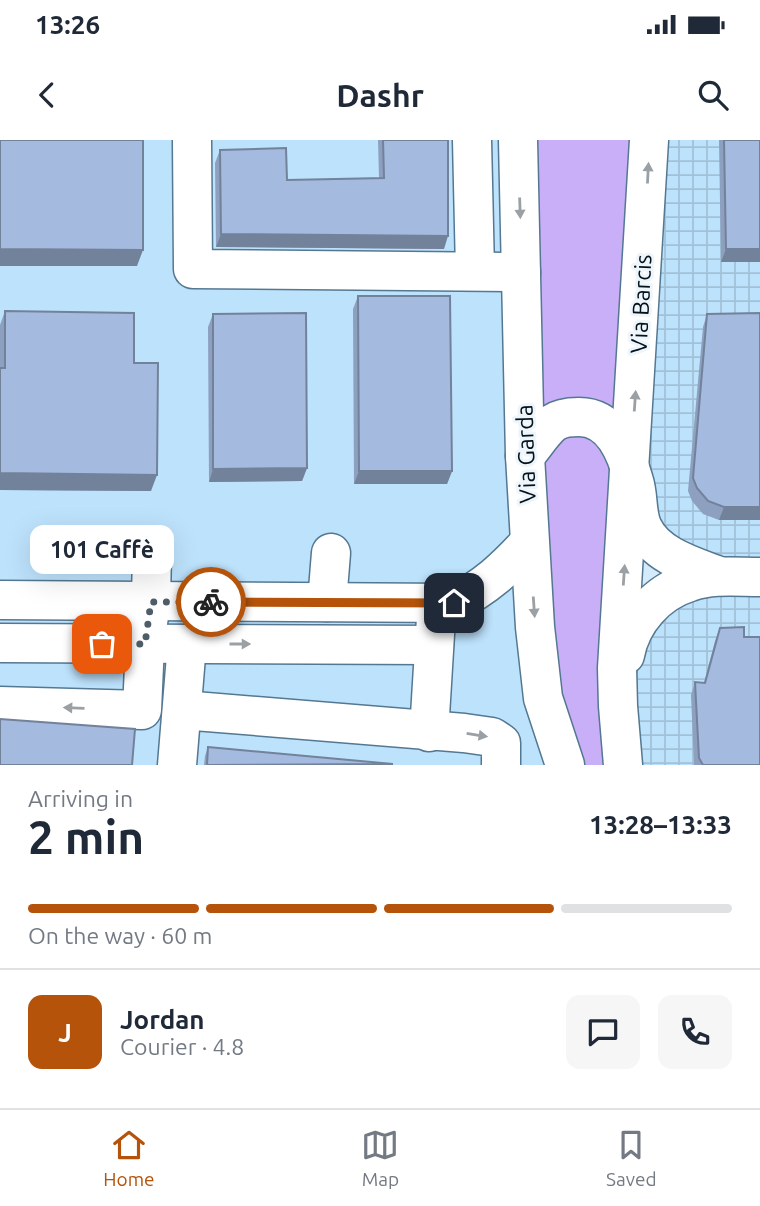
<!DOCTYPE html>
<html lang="en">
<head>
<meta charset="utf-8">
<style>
	:root { --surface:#fff; --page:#f6f6f7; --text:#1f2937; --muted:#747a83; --line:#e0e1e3; --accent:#b45309 }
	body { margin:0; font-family:Ubuntu,sans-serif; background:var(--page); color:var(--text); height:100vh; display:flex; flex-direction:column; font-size:26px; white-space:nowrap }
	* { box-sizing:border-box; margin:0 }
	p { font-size:23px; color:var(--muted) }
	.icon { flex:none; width:38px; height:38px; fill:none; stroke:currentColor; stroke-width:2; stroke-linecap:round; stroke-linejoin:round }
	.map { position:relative; height:625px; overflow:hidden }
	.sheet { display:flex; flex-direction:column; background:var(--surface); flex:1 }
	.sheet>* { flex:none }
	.pin { position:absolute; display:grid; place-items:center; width:60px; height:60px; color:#fff; margin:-30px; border-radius:14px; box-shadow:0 4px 10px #0006 }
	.courier { position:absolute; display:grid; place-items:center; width:70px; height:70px; margin:-35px; border:5px solid #b45309; border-radius:50%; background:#fff; color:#222; box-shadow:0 2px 9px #0007 }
	.bubble { position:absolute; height:49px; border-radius:14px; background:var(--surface); box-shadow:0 7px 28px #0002; font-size:23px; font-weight:600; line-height:49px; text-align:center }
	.summary em { font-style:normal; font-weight:600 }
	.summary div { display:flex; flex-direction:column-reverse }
	.summary { display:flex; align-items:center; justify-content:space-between; height:119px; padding:0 28px }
	h1 { font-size:46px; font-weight:600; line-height:52px }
	.bar { display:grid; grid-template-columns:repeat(4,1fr); gap:10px 7px; align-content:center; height:84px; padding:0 28px }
	.bar i { height:9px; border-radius:5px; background:var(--line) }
	.bar .current { background:var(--accent) }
	.bar p { grid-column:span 4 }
	.line { display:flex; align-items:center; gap:18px; padding:0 28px; border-top:2px solid var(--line) }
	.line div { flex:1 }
	.round { display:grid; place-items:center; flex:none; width:74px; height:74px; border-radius:14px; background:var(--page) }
	.status { display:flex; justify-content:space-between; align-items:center; height:49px; padding:0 35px; background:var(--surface); direction:ltr }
	.status svg { height:19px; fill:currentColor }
	header { display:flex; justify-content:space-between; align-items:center; height:91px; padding:0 28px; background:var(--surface); font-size:32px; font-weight:600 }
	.tabs { display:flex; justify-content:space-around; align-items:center; height:98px; border-top:2px solid var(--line); background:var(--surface); font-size:19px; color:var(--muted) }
	.tabs a { display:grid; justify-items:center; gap:4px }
	.tabs .current { color:var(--accent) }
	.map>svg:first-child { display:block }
	.built { fill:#bde2fc }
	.industrial { fill:url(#industrial-grid) }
	.green { fill:#c8aff8 }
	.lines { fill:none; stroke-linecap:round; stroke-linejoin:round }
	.minor-casing { stroke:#547891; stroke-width:41 }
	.minor { stroke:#fff; stroke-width:38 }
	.wall { fill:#8da0bf }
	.shaded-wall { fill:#73829b }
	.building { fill:#a4bade; stroke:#73829b; stroke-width:2 }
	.oneway { fill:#9ba0a4 }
	.done { stroke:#4d5e6a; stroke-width:7; stroke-dasharray:0 12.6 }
	.route { stroke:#b45309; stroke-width:9 }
	.labels { text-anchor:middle; stroke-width:6; stroke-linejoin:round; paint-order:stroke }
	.street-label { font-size:23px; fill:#04121b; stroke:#eef6fc }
</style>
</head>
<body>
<div class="status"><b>13:26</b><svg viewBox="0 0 49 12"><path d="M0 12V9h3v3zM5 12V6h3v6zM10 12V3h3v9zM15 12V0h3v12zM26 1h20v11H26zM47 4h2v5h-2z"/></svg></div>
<header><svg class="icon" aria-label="back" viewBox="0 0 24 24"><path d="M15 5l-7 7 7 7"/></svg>Dashr<svg class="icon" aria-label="search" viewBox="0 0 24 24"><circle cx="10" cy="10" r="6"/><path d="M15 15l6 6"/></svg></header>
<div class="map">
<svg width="760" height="625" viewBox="0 0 760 625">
	<defs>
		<pattern id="industrial-grid" width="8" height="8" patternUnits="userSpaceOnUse" patternTransform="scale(1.75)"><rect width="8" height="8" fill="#bde2fc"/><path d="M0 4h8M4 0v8" fill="none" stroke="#a1c1d7"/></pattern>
	</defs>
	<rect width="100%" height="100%" fill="#d4ebfc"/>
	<path class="built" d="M0 0H505L543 625H0Z"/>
	<path class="industrial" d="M662 0H760V625H640L635 518 672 455 647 378Z"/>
	<path class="green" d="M532 0H633L607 625H579L561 560 550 465Z"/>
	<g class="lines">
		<defs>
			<g id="minor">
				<path d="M192 0 193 129 521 132"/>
				<path d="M472 0 475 131"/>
				<path d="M518 0 525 316 535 487 543 558 565 625"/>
				<path d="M525 316C534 306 543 291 553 283 560 278 571 277 579 277 613 277 626 313 634 341 639 356 636 374 643 388 656 416 693 426 719 436"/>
				<path d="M0 460 454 463C486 447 505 429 529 403"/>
				<path d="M327 462 331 413"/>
				<path d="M0 503 434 505"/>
				<path d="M625 515C631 481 657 452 690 442 712 434 737 437 760 437"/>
				<path d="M0 566 142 570 145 504 151 462 152 409"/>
				<path d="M182 570 464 593 492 597 501 603V625"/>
				<path d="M429 592 436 478"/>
				<path d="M177 625 187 504"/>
				<path d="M623 625 618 566 617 528 649 0"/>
			</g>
		</defs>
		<use href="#minor" class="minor-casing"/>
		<use href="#minor" class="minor"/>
	</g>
	<g class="wall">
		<path d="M378 0H448L444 109 216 107 215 23 220 10 287 40 379 38Z"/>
		<path d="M719 0H760V122H721Z"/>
		<path d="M358 156 452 331 447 344H354L353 169Z"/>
		<path d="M5 171 134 223 151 351 0 350V185Z"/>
		<path d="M760 173V380H719L703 374 692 361 688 351 703 187 707 174Z"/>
		<path d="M213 174 307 328 302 341 209 342 208 187Z"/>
		<path d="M720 488 744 497 760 625H694L691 555 695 542 704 543 715 501Z"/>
		<path d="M208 607 392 625H204L205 616Z"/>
	</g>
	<g class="shaded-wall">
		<path d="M221 94 448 96 444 109 216 107Z"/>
		<path d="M0 109 143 110 137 126H0Z"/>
		<path d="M726 109H760V122H721Z"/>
		<path d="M307 328 302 341 209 342 213 329Z"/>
		<path d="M359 331H452L447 344H354Z"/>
		<path d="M0 333 157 335 151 351 0 350Z"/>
		<path d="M724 367H760V380H719Z"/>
	</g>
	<g class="building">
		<path d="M0 0H143V110L0 109Z"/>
		<path d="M383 0H448V96L221 94 220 10 286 8 287 40 384 38Z"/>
		<path d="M724 0H760V109H726Z"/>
		<path d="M358 156H450L452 331H359Z"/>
		<path d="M5 171 134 173V223H158L157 335 0 333V228H5Z"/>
		<path d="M306 173 307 328 213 329V174Z"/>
		<path d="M760 173V367H724L708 361 697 348 693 338 707 174Z"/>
		<path d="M744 487V497H760V625H703L699 618 695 542 705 543 720 488Z"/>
		<path d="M0 579 135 589 132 625H0Z"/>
		<path d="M208 607 393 624 207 625Z"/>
	</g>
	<defs><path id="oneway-solid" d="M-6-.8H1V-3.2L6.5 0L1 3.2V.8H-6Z" transform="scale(1.75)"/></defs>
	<g class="oneway">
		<use href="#oneway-solid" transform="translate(648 33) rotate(-87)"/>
		<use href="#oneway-solid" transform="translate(520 68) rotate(88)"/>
		<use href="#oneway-solid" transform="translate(635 261) rotate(-86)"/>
		<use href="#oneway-solid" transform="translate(624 435) rotate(-86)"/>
		<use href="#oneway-solid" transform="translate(534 467) rotate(86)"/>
		<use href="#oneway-solid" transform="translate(240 504)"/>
		<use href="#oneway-solid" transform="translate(74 568) rotate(-178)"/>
		<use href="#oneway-solid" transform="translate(477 595) rotate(9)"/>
	</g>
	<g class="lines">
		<path class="done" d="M102 504H145L151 462H211"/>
		<path class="route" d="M211 462 454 463"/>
	</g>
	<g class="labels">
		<g class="street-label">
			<text transform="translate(641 164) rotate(-87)" y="8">Via Barcis</text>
			<text transform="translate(526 314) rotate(-92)" y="8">Via Garda</text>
		</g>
	</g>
</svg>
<div class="pin" style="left:102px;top:504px;background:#ea580c"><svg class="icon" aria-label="bag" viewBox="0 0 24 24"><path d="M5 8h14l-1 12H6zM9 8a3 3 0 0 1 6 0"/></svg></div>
<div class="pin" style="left:454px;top:463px;background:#1f2937"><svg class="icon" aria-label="home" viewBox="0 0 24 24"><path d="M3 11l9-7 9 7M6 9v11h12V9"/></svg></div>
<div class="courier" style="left:211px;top:462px"><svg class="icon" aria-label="bike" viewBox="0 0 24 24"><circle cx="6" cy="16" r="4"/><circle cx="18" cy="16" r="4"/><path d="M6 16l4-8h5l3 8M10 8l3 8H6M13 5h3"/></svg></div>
<div class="bubble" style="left:30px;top:385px;width:144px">101 Caffè</div>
</div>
<section class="sheet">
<div class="summary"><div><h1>2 min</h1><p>Arriving in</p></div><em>13:28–13:33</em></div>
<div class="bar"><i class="current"></i><i class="current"></i><i class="current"></i><i></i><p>On the way · 60 m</p></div>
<div class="line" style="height:126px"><b class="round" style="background:var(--accent);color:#fff">J</b><div><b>Jordan</b><p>Courier · 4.8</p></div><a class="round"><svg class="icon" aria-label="chat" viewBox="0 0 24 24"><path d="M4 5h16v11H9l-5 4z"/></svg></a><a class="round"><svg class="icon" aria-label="phone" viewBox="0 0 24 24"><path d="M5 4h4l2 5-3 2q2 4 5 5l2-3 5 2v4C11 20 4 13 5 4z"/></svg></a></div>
</section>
<nav class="tabs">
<a class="current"><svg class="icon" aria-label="home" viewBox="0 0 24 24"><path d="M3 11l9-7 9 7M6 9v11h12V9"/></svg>Home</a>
<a><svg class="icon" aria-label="map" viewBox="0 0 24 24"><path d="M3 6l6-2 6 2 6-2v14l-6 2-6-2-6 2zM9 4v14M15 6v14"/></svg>Map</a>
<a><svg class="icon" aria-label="saved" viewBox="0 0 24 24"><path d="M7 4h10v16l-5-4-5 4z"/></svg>Saved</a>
</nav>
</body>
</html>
